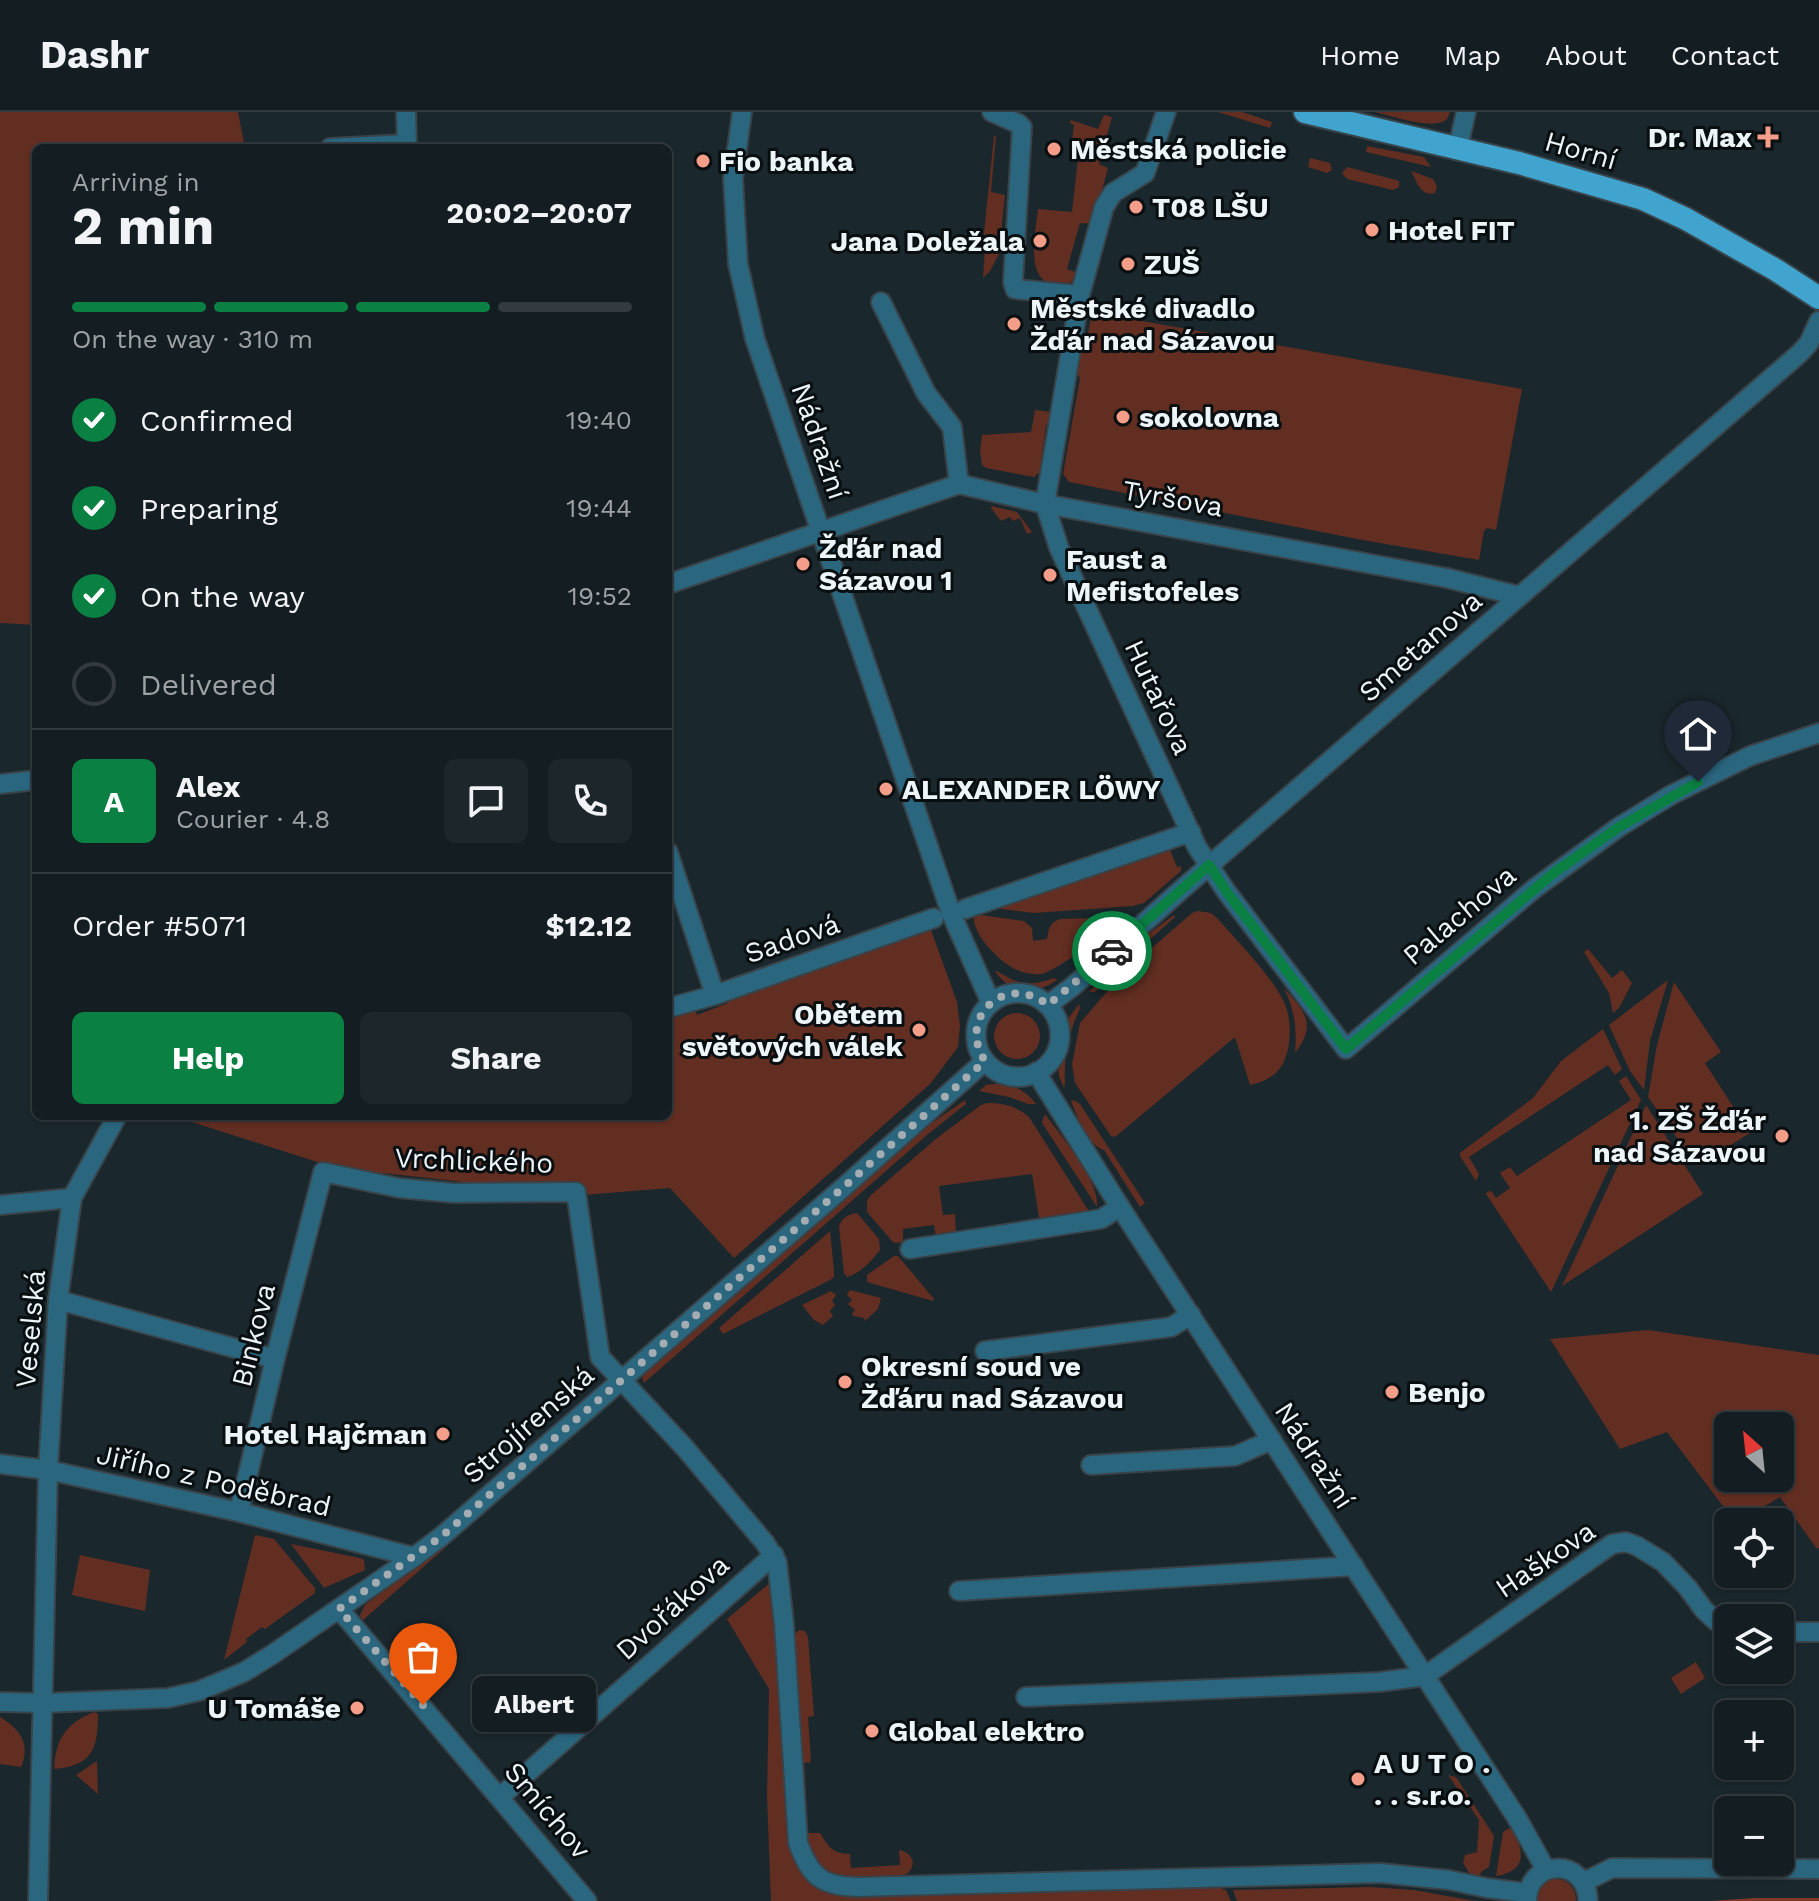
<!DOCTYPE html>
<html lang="en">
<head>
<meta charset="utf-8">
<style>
	:root { --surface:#141d22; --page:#1d262a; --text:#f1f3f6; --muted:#9da2a5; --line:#333b40; --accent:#0b8043 }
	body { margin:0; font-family:"Work Sans",sans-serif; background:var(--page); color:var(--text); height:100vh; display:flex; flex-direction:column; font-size:30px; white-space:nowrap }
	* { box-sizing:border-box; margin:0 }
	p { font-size:26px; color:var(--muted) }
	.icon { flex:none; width:44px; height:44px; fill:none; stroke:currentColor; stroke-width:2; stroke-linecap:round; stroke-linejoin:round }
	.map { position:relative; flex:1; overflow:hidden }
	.sheet { position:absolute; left:32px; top:32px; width:640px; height:976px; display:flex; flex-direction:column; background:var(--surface); border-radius:12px; box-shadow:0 2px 6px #0004,0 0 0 2px var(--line) }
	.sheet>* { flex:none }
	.needle { width:52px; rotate:333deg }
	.buttons { position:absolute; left:1714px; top:1300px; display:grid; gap:16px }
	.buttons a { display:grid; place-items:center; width:80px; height:80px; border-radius:12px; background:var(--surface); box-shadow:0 2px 6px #0004,0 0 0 2px var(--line); font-size:40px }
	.pin { position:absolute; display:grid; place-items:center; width:68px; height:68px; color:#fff; margin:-82px -34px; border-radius:50% 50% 50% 0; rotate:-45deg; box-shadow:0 0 8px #0007 }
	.pin .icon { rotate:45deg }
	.courier { position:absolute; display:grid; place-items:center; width:80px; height:80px; margin:-40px; border:6px solid #0b8043; border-radius:50%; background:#fff; color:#222; box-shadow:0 2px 10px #0007 }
	.bubble { position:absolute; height:56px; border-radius:12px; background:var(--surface); box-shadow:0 2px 6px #0004,0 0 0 2px var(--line); font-size:26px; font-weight:700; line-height:56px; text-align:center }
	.head em { font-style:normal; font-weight:700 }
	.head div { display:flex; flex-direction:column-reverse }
	.head { display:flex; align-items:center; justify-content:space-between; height:136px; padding:0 40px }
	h1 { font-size:52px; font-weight:700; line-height:60px }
	.bar { display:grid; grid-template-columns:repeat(4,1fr); gap:12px 8px; align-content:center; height:96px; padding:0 40px }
	.bar i { height:10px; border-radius:6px; background:var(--line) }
	.bar .selected { background:var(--accent) }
	.bar p { grid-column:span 4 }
	.line { display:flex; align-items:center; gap:20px; padding:0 40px; border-top:2px solid var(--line) }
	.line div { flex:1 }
	.round { display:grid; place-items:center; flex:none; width:84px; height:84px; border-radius:12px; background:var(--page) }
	ol { padding:0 40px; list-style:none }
	li { display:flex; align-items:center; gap:24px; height:88px }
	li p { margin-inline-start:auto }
	li .icon { padding:8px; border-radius:50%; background:var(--accent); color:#fff; stroke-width:4 }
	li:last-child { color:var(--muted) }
	li i { width:44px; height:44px; border:4px solid var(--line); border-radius:50% }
	.cta { display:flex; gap:16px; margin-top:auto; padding:16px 40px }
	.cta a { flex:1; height:92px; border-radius:12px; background:var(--accent); color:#fff; font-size:32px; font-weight:700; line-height:92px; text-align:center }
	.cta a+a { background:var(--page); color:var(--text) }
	header { display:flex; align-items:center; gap:48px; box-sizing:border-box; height:112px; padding:0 40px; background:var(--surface); border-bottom:2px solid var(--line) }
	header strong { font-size:38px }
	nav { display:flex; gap:44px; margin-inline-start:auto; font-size:28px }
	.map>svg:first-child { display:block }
	.green { fill:#622e21; fill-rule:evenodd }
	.forest { fill:#803929 }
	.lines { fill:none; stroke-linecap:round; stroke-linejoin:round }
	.minor-casing { stroke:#38444a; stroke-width:22 }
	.major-casing { stroke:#38444a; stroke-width:26 }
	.minor { stroke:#2b667f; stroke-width:18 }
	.major { stroke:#40a4ce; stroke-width:22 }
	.done { stroke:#a3adb2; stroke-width:8; stroke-dasharray:0 14.4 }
	.route { stroke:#0b8043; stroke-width:10 }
	.poi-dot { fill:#f49e89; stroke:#090f11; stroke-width:3 }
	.labels { text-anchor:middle; stroke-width:6; stroke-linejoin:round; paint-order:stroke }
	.poi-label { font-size:28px; font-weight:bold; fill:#edf5f9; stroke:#090f11; text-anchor:start }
	.street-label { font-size:28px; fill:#edf5f9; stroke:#090f11 }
</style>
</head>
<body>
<header>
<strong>Dashr</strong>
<nav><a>Home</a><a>Map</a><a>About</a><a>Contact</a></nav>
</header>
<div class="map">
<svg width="1819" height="1789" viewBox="0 0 1819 1789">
	<rect width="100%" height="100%" fill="#1a272d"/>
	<g class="green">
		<path d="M0 0H238L245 36H36V513L0 511Z"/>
		<path d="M1218 0H1242L1272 10 1270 16Z"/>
		<path d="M1375 0H1450C1448 5 1448 8 1442 10 1425 16 1392 4 1375 0Z"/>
		<path d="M1104 3 1112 5 1099 52 1108 56 1093 112 1080 111 1067 157 1078 161C1074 170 1069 173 1058 173 1023 172 1036 119 1038 97L1072 100 1078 46 1070 44 1074 13 1070 11 1071 8 1098 17Z"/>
		<path d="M994 24H996L991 80 1005 83 1000 131 997 133 983 131Z"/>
		<path d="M1236 28 1279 39 1280 44 1278 47 1235 35Z"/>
		<path d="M1367 34 1424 45 1431 55 1366 40Z"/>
		<path d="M1310 46 1330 51 1332 58 1327 61 1308 55Z"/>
		<path d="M1347 55 1396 68 1399 69V75L1393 78 1347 67 1342 61Z"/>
		<path d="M1411 59 1433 67 1437 74 1435 81C1420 85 1417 69 1411 59Z"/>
		<path d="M985 137 1000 140 990 159 983 166Z"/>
		<path d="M1092 200 1522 277 1496 418 1487 416 1484 419 1479 448 1357 427 1069 370 1063 362 1080 266 1076 260 1080 231 1087 227Z"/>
		<path d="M1035 298 1051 300 1050 313H1046L1040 360 1034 365 986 356 982 353 980 339 982 323 1031 320Z"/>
		<path d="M992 394 1017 400 1032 420 1027 422 1020 406 1013 409 1010 405 1001 409 991 396Z"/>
		<path d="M1172 736 1170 738 1177 755 1181 754V759L1144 791 1133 794 1034 801 984 795Z"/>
		<path d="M1198 799 1211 801 1217 806C1236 828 1277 869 1286 895 1291 909 1291 930 1286 944 1281 961 1267 970 1250 973L1235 925 1115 1025 1111 1024 1075 971 1072 952 1080 911 1122 862 1192 801Z"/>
		<path d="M974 802 1024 809 1032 816 1033 829 1047 827C1049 817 1049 811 1060 807L1128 805C1115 816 1055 860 1041 862 1021 864 1005 853 992 839 983 830 972 815 974 802Z"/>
		<path d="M1174 803 1175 805 1127 848 1095 880H1089L1143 826Z"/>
		<path d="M931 818 957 890 960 914 958 935 931 971 734 1146 670 1076 583 1083 336 1056 173 1004H668V902L695 896 697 903 728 891 726 887 780 865 782 870 822 855 824 852Z"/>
		<path d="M1588 837 1612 866 1622 858 1632 871 1619 896 1613 901 1609 881 1584 840Z"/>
		<path d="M995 859H997C1019 873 1029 875 1054 866L1057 868C1036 883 1010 882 995 859Z"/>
		<path d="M1668 868 1650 929 1644 978 1630 959 1609 913Z"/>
		<path d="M1674 870 1721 940 1705 951 1750 1021 1697 1054 1648 985 1657 933Z"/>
		<path d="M1283 875C1304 899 1318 911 1295 941 1297 917 1295 897 1283 875Z"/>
		<path d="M1079 892 1080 896C1072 914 1065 935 1065 956 1064 963 1066 969 1064 976L1059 964 1058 950 1065 933 1067 908Z"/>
		<circle cx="1017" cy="924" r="23"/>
		<path d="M1603 917 1622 957 1615 963 1608 953 1469 1045 1479 1062 1476 1069 1460 1044V1041L1533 986 1561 949Z"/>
		<path d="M1626 964 1641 988 1551 1180 1486 1082 1488 1079 1492 1080 1496 1086 1510 1076 1500 1061 1510 1055 1517 1064 1631 988 1619 969Z"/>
		<path d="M993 972C1012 972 1025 977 1036 992H1028L1009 985 979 979 986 973Z"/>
		<path d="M965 988 966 992 927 1023 644 1271 642 1266 646 1260 923 1017Z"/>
		<path d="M1074 988 1080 992 1145 1091 1140 1095 1104 1038C1086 1032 1078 1006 1071 989Z"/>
		<path d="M987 991C1002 991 1017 994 1029 1005L1092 1104 1040 1111 1032 1062 939 1074 943 1103 955 1102 956 1123 936 1126 934 1113 903 1117V1130L895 1131 892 1129 867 1100V1089L870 1084 937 1026 981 993Z"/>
		<path d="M1646 993 1703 1082 1562 1174Z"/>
		<path d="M1045 1002C1061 1024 1100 1069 1097 1095L1044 1014 1042 1010Z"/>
		<path d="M857 1101 879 1127 880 1138C871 1149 861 1161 847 1165L844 1161 839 1115C841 1106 849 1102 857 1101Z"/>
		<path d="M830 1119 834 1159V1165L830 1168 723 1222 719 1216Z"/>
		<path d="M894 1144H898L934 1187 933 1189 867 1170V1163Z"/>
		<path d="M850 1178 881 1186 878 1197 865 1209 864 1206 853 1204 852 1201 855 1198 848 1192 852 1188 847 1183Z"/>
		<path d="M831 1179 836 1183 832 1189 835 1193 830 1199 833 1204 823 1213 814 1208 802 1193Z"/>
		<path d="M1648 1218 1819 1243V1436L1817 1437 1780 1385 1738 1410H1735L1667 1320 1620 1337 1550 1227ZM1728 1314H1780V1366H1728Z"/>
		<path d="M255 1423 274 1427 315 1476V1481L265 1517 262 1515 246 1527 247 1530 224 1548Z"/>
		<path d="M291 1432 360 1446 364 1448 365 1458 324 1476Z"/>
		<path d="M444 1433 446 1435 362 1509 360 1503 365 1493Z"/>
		<path d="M80 1443 150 1458 145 1499 72 1483Z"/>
		<path d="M772 1469 788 1723C792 1745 797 1754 812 1771L1221 1772 1222 1777 1226 1778 1231 1789H771L767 1684 769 1577 727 1507Z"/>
		<path d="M799 1518 805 1519 808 1525 814 1604 808 1605 811 1649 808 1652V1650L804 1651 808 1721H820C829 1735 831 1741 850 1742L851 1756 900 1753 899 1738C911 1740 918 1751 908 1761 901 1766 890 1765 882 1765 861 1767 838 1771 820 1755 814 1750 810 1740 806 1733L794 1527 796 1521Z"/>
		<path d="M1696 1550 1705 1566 1681 1582 1671 1566Z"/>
		<path d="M94 1600 98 1602C98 1637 92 1654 54 1657 55 1628 66 1611 94 1600Z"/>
		<path d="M0 1605C20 1617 31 1632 21 1655L0 1652Z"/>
		<path d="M97 1649 98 1682 76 1663Z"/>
		<path d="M1448 1663 1456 1665 1494 1724 1489 1755 1481 1760 1480 1764 1470 1762 1463 1751 1465 1743 1477 1740 1479 1708Z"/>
		<path d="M1511 1715C1524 1738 1529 1758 1496 1764L1503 1720Z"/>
		<path d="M1553 1767C1567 1766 1576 1775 1576 1789H1537C1536 1777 1543 1770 1553 1767Z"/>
		<path d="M1370 1775 1414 1778 1475 1789H1237L1233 1778Z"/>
	</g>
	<path class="forest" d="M1754 1786H1819V1789H1711Z"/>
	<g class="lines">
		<defs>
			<g id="minor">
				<path d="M406 0 407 36"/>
				<path d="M742 0 733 67 738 152 755 227 951 801 991 891"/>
				<path d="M992 0 1019 12 1022 15 1013 170 1015 177 1080 183"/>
				<path d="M1166 0 1145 61 1113 81 1104 95 1080 183 1045 392 1059 436 1197 735 1226 779 1346 937 1535 776 1619 715 1671 683 1750 644 1819 621"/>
				<path d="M330 36 407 32"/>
				<path d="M1458 36 1466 0"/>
				<path d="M881 190 926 281 952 315 959 372"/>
				<path d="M668 472 959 372 1045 392 1447 466 1519 484"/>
				<path d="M0 672 36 668"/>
				<path d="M668 740 715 883"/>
				<path d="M965 797 1191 720"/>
				<circle cx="1018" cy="923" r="42"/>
				<path d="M1048 893 1072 875 1181 778 1800 241 1809 231 1819 209"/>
				<path d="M668 896 715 883 934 806"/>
				<path d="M1036 960 1120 1095 1517 1706 1546 1758"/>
				<path d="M0 1093 72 1086"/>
				<path d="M910 1137 1101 1107 1120 1095"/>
				<path d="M58 1188 275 1247"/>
				<path d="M985 1239 1171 1215 1191 1203"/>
				<path d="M0 1352 48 1358 239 1400 414 1445"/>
				<path d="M1091 1353 1235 1344 1272 1328"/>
				<path d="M239 1400 275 1247 323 1060 399 1076 454 1081 576 1080 600 1245 685 1336 765 1431 777 1450 784 1512 798 1731C811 1765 821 1774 858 1775L1380 1761 1449 1768 1487 1776 1527 1781"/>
				<path d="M959 1479 1354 1454"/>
				<path d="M339 1497 587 1789"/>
				<path d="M1780 1520H1819"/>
				<path d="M1026 1585 1379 1570 1425 1564 1612 1432 1626 1430 1637 1434 1663 1450 1688 1476 1704 1498 1716 1509 1728 1516"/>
				<path d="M0 1590 43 1591 168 1586 199 1579 244 1560 273 1542 414 1445 442 1424 845 1074 985 949"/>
				<path d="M500 1685 774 1443"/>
				<path d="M1584 1770 1612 1756 1819 1757"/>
				<path d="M38 1789 48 1358 58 1188 72 1086 117 1004"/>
				<path d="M1527 1789C1528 1746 1587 1745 1588 1789"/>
			</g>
			<path id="major" d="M1305 0 1519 51 1643 87 1686 107 1776 158 1819 186"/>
		</defs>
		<use href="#minor" class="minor-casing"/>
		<use href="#major" class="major-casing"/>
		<use href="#minor" class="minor"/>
		<use href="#major" class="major"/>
	</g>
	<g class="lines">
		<path class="done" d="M423 1593 339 1497 442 1424 845 1074 985 949C956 904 1007 860 1048 893L1112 839"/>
		<path class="route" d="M1112 839 1209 753 1226 779 1346 937 1555 760 1619 715 1698 670"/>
	</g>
	<g class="poi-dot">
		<path d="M1764 13h8v8h8v8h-8v8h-8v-8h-8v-8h8z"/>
		<circle cx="1054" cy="37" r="8"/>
		<circle cx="703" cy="49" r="8"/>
		<circle cx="1136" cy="95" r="8"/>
		<circle cx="1372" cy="118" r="8"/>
		<circle cx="1040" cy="129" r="8"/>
		<circle cx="1128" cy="152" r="8"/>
		<circle cx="1014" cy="212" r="8"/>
		<circle cx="1123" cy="305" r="8"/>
		<circle cx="803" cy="452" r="8"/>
		<circle cx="1050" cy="463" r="8"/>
		<circle cx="886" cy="677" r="8"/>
		<circle cx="919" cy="918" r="8"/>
		<circle cx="1782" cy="1024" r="8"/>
		<circle cx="845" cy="1270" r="8"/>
		<circle cx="1392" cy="1280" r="8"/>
		<circle cx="443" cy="1322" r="8"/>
		<circle cx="357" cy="1596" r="8"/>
		<circle cx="872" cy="1619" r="8"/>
		<circle cx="1358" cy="1667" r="8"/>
	</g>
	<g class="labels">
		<g class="poi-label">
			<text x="1752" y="35" text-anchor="end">Dr. Max</text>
			<text x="1070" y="47">Městská policie</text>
			<text x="719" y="59">Fio banka</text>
			<text x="1152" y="105">T08 LŠU</text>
			<text x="1388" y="128">Hotel FIT</text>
			<text x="1024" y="139" text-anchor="end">Jana Doležala</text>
			<text x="1144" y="162">ZUŠ</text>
			<text x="1030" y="206">Městské divadlo<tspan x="1030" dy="32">Žďár nad Sázavou</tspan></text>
			<text x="1139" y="315">sokolovna</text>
			<text x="819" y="446">Žďár nad<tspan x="819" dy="32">Sázavou 1</tspan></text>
			<text x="1066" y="457">Faust a<tspan x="1066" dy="32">Mefistofeles</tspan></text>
			<text x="902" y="687">ALEXANDER LÖWY</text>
			<text x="903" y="912" text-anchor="end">Obětem<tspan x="903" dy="32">světových válek</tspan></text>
			<text x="1766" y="1018" text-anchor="end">1. ZŠ Žďár<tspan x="1766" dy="32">nad Sázavou</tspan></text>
			<text x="861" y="1264">Okresní soud ve<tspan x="861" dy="32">Žďáru nad Sázavou</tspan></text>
			<text x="1408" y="1290">Benjo</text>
			<text x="427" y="1332" text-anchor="end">Hotel Hajčman</text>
			<text x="341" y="1606" text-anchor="end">U Tomáše</text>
			<text x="888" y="1629">Global elektro</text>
			<text x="1374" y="1661">A U T O .<tspan x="1374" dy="32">. . s.r.o.</tspan></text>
		</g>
		<g class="street-label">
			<text transform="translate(1581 38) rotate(16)" y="10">Horní</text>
			<text transform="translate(820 329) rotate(71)" y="10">Nádražní</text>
			<text transform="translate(1173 386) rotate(10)" y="10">Tyršova</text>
			<text transform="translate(1420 534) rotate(-41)" y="10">Smetanova</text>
			<text transform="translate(1159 585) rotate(65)" y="10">Hutařova</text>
			<text transform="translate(1459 803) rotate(-40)" y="10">Palachova</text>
			<text transform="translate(792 826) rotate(-19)" y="10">Sadová</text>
			<text transform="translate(474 1048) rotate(2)" y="10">Vrchlického</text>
			<text transform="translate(30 1217) rotate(-85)" y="10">Veselská</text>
			<text transform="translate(253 1223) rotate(-76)" y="10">Binkova</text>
			<text transform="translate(528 1312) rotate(-41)" y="10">Strojírenská</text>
			<text transform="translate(1315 1343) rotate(57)" y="10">Nádražní</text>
			<text transform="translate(214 1368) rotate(13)" y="10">Jiřího z Poděbrad</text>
			<text transform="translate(1545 1447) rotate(-34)" y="10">Haškova</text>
			<text transform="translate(672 1495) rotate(-42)" y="10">Dvořákova</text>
			<text transform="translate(548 1698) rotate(50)" y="10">Smíchov</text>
		</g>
	</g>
</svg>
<div class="buttons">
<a><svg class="needle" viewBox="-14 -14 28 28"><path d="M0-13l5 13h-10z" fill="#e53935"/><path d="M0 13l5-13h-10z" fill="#9da2a5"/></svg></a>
<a><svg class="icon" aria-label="locate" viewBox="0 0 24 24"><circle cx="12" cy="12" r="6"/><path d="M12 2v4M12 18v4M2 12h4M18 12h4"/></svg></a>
<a><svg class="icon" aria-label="layers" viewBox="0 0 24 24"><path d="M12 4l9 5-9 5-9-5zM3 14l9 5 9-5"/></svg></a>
<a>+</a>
<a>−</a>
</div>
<div class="pin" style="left:423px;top:1593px;background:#ea580c"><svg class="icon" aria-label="bag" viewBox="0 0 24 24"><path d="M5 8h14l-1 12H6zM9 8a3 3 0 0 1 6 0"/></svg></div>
<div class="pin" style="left:1698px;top:670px;background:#1f2937"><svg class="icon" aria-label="home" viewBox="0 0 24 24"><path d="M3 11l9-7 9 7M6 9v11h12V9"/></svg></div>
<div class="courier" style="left:1112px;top:839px"><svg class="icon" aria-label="car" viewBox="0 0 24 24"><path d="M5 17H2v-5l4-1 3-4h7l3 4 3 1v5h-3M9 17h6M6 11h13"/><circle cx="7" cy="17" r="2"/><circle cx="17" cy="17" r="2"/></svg></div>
<div class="bubble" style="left:472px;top:1564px;width:124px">Albert</div>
<section class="sheet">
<div class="head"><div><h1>2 min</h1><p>Arriving in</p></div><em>20:02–20:07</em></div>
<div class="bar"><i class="selected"></i><i class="selected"></i><i class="selected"></i><i></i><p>On the way · 310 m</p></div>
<ol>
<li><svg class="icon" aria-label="check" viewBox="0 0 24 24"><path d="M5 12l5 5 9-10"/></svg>Confirmed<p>19:40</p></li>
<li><svg class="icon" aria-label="check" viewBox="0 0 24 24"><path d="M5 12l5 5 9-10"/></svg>Preparing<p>19:44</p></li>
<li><svg class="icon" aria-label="check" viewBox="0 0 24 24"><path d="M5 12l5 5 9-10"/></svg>On the way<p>19:52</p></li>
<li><i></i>Delivered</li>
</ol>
<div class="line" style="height:144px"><b class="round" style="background:var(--accent);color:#fff">A</b><div><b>Alex</b><p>Courier · 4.8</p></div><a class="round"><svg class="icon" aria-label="chat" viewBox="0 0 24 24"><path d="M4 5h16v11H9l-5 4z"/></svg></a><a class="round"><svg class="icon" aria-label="phone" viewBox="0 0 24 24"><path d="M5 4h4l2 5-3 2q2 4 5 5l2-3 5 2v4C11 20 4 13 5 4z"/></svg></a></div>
<div class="line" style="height:104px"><div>Order #5071</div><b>$12.12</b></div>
<div class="cta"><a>Help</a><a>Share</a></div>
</section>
</div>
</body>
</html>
